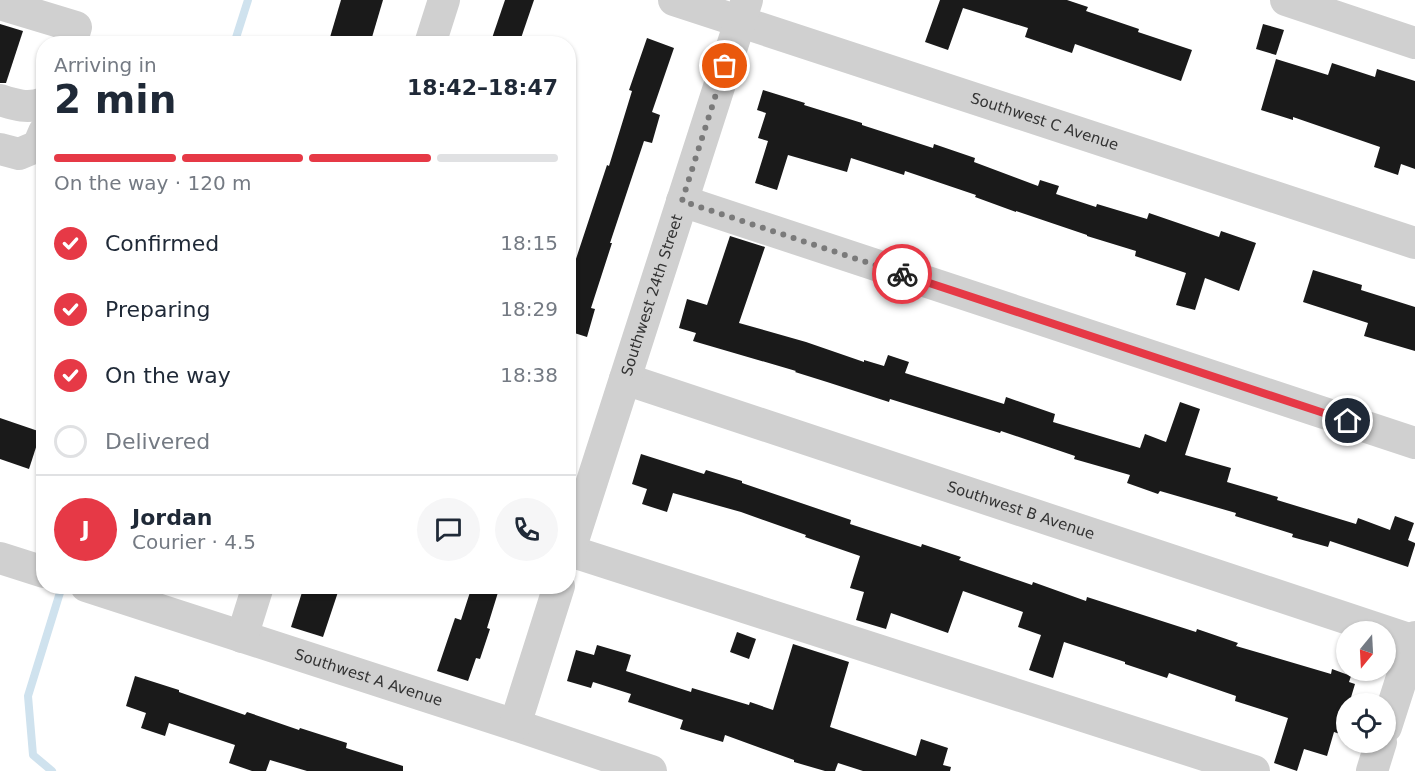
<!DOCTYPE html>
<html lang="en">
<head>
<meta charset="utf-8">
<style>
	:root { --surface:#fff; --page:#f6f6f7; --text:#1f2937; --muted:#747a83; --line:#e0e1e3; --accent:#e63946 }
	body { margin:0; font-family:"DejaVu Sans",sans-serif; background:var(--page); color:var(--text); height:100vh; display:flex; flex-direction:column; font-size:22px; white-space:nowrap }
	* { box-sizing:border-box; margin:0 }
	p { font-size:20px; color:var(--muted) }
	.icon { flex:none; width:33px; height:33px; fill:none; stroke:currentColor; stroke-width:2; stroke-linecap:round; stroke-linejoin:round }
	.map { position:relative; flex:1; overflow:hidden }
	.details { position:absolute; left:36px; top:36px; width:540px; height:558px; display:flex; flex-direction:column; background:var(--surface); border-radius:24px; box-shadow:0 2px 4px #0004 }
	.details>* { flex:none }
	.needle { width:39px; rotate:198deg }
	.fabs { position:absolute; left:1336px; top:621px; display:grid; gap:12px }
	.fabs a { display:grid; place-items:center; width:60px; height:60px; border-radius:50%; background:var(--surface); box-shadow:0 2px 4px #0004; font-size:30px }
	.pin { position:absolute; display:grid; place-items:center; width:51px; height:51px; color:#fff; margin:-26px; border:3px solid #fff; border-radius:50%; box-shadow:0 2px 6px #0007 }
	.courier { position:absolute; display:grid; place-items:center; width:60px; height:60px; margin:-30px; border:4px solid #e63946; border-radius:50%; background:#fff; color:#222; box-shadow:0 2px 8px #0007 }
	.head em { font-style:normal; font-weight:700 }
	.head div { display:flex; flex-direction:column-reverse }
	.head { display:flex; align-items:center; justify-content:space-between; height:102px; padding:0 18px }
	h1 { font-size:39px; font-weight:700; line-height:45px }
	.bar { display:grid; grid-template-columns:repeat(4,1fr); gap:9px 6px; align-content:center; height:72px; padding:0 18px }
	.bar i { height:8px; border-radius:4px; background:var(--line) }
	.bar .current { background:var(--accent) }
	.bar p { grid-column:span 4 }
	.line { display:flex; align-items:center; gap:15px; padding:0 18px; border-top:2px solid var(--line) }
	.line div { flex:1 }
	.round { display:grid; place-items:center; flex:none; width:63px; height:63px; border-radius:32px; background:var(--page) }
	ol { padding:0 18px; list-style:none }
	li { display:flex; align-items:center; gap:18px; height:66px }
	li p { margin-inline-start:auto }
	li .icon { padding:6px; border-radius:50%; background:var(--accent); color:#fff; stroke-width:4 }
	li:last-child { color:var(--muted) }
	li i { width:33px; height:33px; border:3px solid var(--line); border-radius:50% }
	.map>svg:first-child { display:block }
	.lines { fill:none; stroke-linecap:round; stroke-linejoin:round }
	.stream { stroke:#cfe2ee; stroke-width:8 }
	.building { fill:#1a1a1a }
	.minor { stroke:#d0d0d0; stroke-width:32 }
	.done { stroke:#7a7a7a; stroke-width:6; stroke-dasharray:0 10.8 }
	.route { stroke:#e63946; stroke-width:8 }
	.labels { text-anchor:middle; stroke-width:6; stroke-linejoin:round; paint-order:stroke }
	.street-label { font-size:15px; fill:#333; stroke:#fff }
</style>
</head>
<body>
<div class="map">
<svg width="1415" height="771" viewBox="0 0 1415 771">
	<rect width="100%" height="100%" fill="#fff"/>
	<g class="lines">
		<g class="stream">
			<path d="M234 44 248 0"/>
			<path d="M52 771 33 755 28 696 62 586"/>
		</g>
	</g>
	<g class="building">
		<path d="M341 0H383L370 44H328Z"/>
		<path d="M505 0H534L519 44H490Z"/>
		<path d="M940 0H1067L1088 7 1086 11 1139 29 1138 32 1192 50 1181 81 1075 44 1072 53 1025 37 1028 28 963 8 948 50 925 42Z"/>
		<path d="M0 24 23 31 6 83H0Z"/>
		<path d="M1263 24 1284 30 1276 55 1256 49Z"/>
		<path d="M647 38 674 48 652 112 660 115 652 143 644 141 610 243H612L591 308 595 309 587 337 568 331V283L607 165 609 166 632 91 629 90Z"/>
		<path d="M1276 59 1328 75 1332 63 1375 77 1377 69 1415 81V169L1401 164 1398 175 1374 167 1380 147 1293 117V120L1261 110Z"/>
		<path d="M763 90 805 103 804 105 862 123V125L933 148 934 144 975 158 974 162 1038 186 1040 180 1059 186 1056 194 1096 207 1097 204 1147 219 1149 213 1219 237 1221 231 1256 243 1239 291 1205 278 1195 310 1176 305 1186 273 1135 256 1136 251 1087 236V235L1016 211V212L975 197 976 195 905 171 904 175 851 158 847 172 788 155 777 190 755 183 768 141 758 138 766 113 757 110Z"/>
		<path d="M730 236 765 247 739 323 806 342 864 362V360L884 366 888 355 909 362 905 373 1004 404 1006 397 1055 414 1053 422 1140 448 1145 434 1166 442 1180 402 1200 409 1185 455 1231 468 1227 482 1278 497 1277 500 1356 524 1358 518 1390 530 1395 516 1414 523 1408 540 1415 543V545L1408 567 1330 541 1328 547 1292 537 1293 534 1235 516 1236 513 1160 491 1158 494 1127 483 1130 475 1074 459 1075 456 1001 431 1000 433 890 399 889 402 827 382 795 372 796 371 693 341 696 333 679 328 687 299 707 305Z"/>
		<path d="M1313 270 1362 285 1361 290 1415 307V351L1364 336 1368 323 1303 302Z"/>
		<path d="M0 418 41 432 29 469 0 459Z"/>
		<path d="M641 454 704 474 706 470 742 481V483L851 520 850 524 921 547 922 544 961 557 959 560 1032 585 1033 582 1086 601 1087 597 1196 632 1197 629 1238 643 1236 646 1331 674 1332 669 1351 676 1349 682 1355 684 1349 704H1347V710L1340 734 1334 732 1327 756 1304 749 1297 771 1274 763 1288 718 1235 701 1236 696 1169 673 1167 678 1125 664V662L1064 642 1053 678 1029 670 1041 635 1018 627 1023 612 963 591 948 633 891 613 886 629 856 620 864 592 850 588 860 556 805 537 806 535 741 512 673 493 667 512 642 504 647 489 632 484Z"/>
		<path d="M304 586H340L323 637 291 627Z"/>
		<path d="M472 586H500L487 628 490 629 480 659 476 658 468 681 437 671 455 618 461 620Z"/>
		<path d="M737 632 756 639 749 659 730 652Z"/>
		<path d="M793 644 849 662 830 727 916 756 921 739 948 748 943 765 951 767 950 771H863L838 763 835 771H825L794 762V760L725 735 723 742 680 729 683 720 628 702 631 694 593 682 591 688 567 681 576 650 594 655 597 645 631 655 626 671 691 692 692 688 749 705 750 702 773 710Z"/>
		<path d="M135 676 179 690V692L245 715 247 712 299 730 300 728 347 743 346 748 403 766V771H307L270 760 266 771H252L229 763 235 745 169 723 165 736 141 728 146 713 126 706Z"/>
	</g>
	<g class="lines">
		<g class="minor">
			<path id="s1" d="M674 0 1415 243"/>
			<path d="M1286 0 1415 43"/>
			<path d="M0 4 76 27 71 44"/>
			<path d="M430 44 444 0"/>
			<path d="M0 100C15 105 28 109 44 103"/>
			<path d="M0 149 19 154 38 146 44 132"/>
			<path d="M682 201 1415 443"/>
			<path id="s2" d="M625 379 1415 641"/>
			<path d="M570 551 1254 771"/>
			<path id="s3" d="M568 556 747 0"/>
			<path d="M0 558 44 572"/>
			<path id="s4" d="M86 586 515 725 651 771"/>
			<path d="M242 637 258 586"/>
			<path d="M515 725 559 586"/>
			<path d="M1386 727 1415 637"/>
			<path d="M1372 771 1381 742"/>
		</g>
	</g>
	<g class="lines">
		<path class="done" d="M725 66 682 201 902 274"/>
		<path class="route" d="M902 274 1348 421"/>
	</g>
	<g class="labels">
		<g class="street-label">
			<text dy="5" stroke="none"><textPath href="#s1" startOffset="390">Southwest C Avenue</textPath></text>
			<text dy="5" stroke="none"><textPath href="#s3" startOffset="274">Southwest 24th Street</textPath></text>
			<text dy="5" stroke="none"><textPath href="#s2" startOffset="417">Southwest B Avenue</textPath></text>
			<text dy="5" stroke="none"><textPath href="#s4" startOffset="297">Southwest A Avenue</textPath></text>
		</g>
	</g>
</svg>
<div class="fabs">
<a><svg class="needle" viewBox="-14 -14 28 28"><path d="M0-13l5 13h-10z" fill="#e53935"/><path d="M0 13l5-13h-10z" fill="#747a83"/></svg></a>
<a><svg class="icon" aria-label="locate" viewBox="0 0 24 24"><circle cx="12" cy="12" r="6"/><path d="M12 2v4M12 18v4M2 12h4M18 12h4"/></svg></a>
</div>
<div class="pin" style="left:725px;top:66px;background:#ea580c"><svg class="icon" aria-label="bag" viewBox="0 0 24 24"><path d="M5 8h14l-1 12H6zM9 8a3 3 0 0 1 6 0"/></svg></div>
<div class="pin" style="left:1348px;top:421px;background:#1f2937"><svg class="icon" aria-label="home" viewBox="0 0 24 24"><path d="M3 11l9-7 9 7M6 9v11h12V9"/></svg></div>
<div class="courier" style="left:902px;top:274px"><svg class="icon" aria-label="bike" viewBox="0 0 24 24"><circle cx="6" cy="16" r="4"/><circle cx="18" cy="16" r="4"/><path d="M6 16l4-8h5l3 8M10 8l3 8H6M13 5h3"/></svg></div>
<section class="details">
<div class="head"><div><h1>2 min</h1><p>Arriving in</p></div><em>18:42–18:47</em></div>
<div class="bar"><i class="current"></i><i class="current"></i><i class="current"></i><i></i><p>On the way · 120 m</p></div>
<ol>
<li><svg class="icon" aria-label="check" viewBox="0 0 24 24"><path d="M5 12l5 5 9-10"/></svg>Confirmed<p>18:15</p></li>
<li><svg class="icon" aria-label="check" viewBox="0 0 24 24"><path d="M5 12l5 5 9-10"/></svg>Preparing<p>18:29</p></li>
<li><svg class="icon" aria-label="check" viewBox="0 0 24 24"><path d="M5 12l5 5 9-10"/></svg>On the way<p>18:38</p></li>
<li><i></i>Delivered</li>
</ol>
<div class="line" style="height:108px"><b class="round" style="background:var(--accent);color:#fff">J</b><div><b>Jordan</b><p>Courier · 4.5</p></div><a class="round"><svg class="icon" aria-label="chat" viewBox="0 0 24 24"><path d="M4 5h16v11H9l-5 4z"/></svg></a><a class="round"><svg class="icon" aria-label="phone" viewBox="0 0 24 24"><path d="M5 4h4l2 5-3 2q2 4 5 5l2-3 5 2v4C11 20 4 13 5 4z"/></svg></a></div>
</section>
</div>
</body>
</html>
